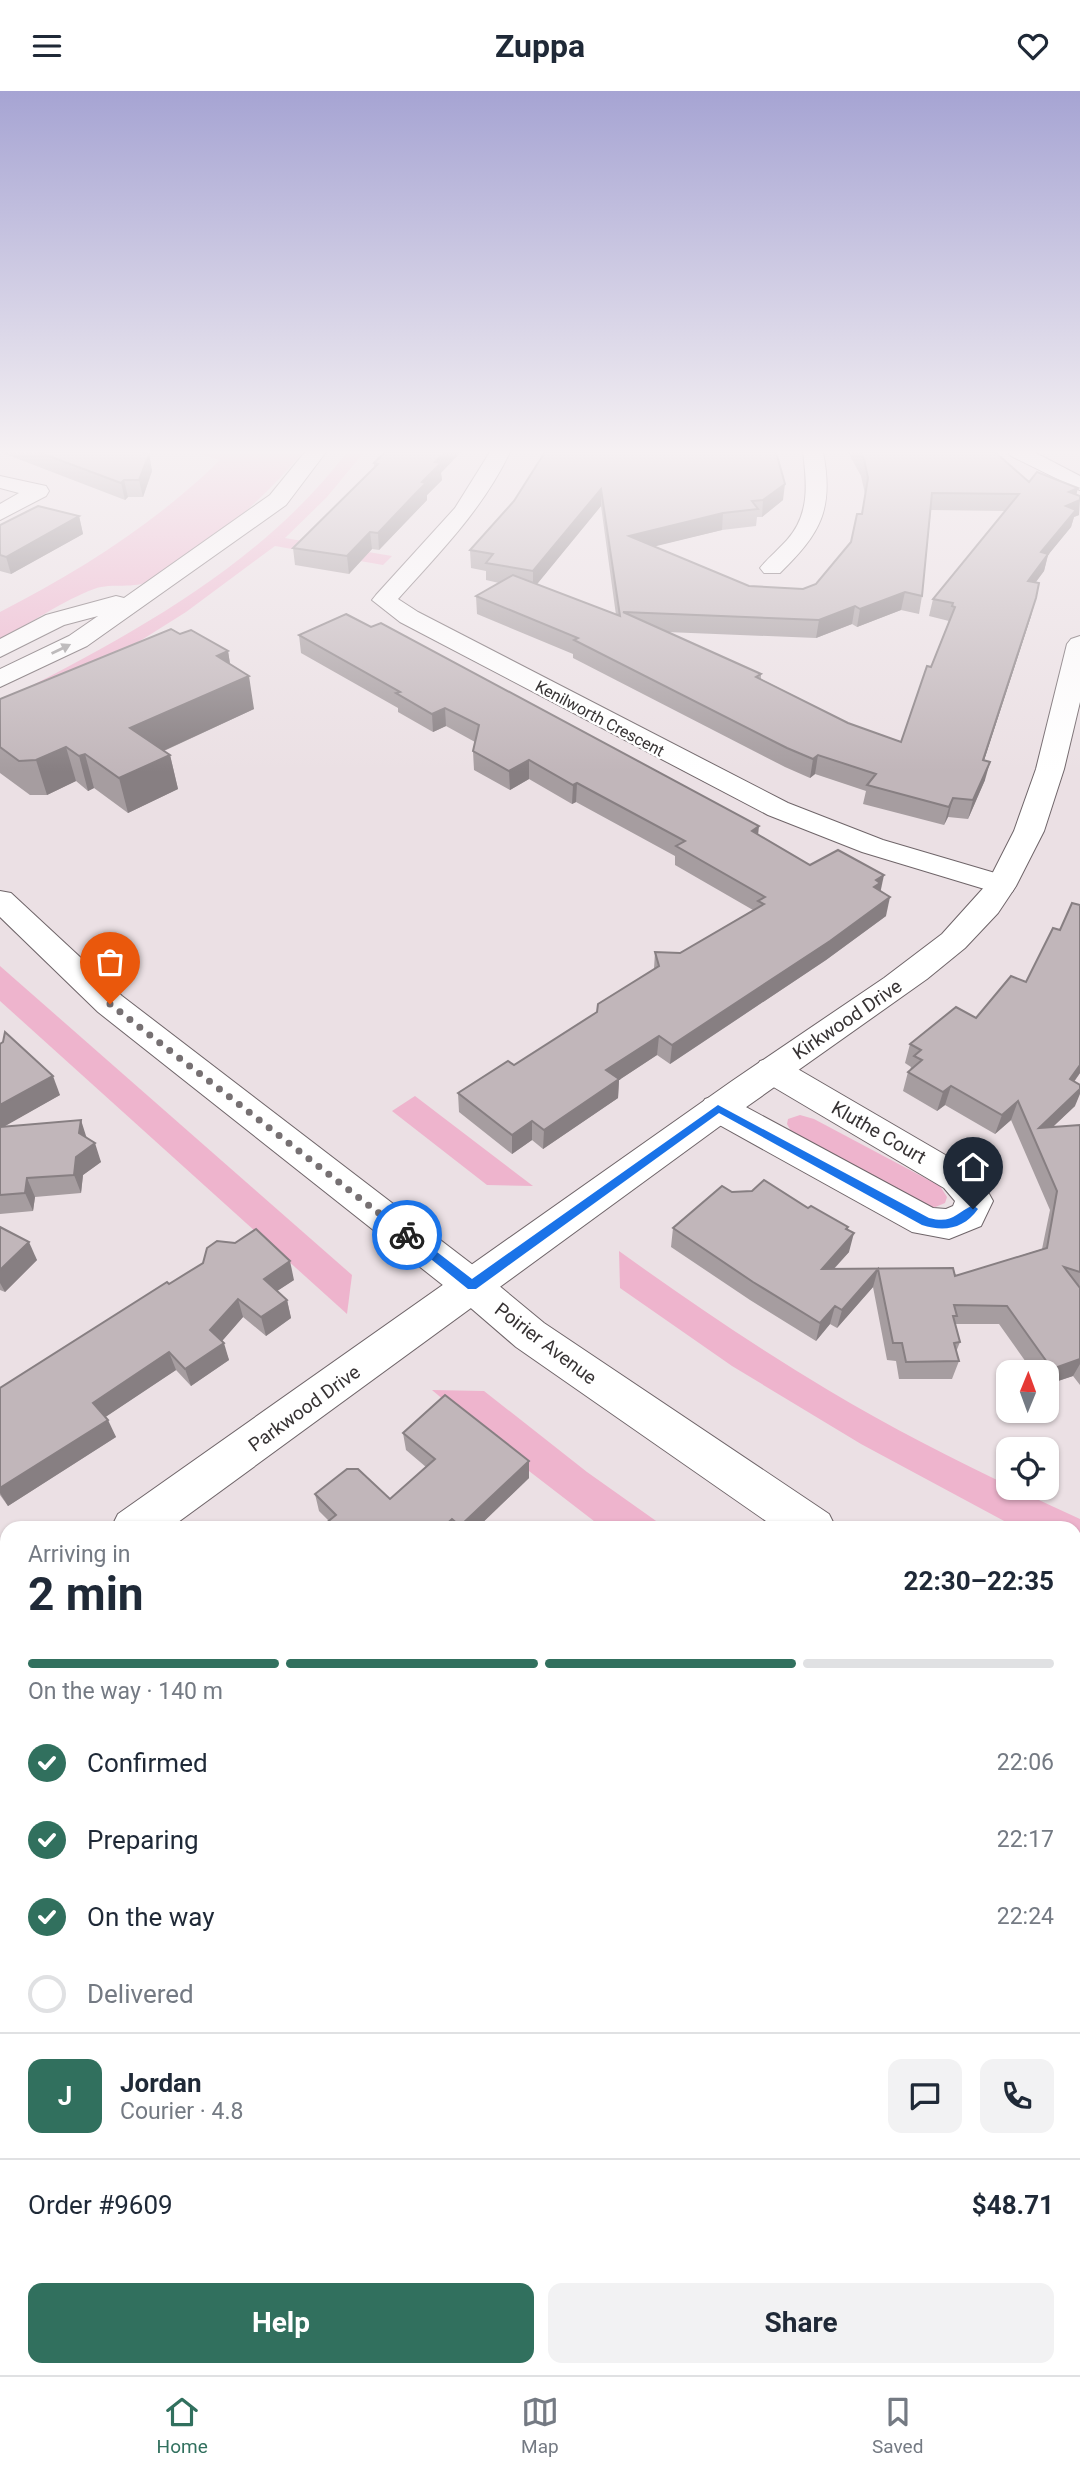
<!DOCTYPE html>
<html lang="en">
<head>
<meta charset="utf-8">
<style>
	:root { --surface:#fff; --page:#f2f2f3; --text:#1f2937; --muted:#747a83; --line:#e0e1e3; --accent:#31705e }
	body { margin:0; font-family:Roboto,sans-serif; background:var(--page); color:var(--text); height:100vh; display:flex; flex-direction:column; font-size:26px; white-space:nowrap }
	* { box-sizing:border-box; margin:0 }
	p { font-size:23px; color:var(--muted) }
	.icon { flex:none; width:38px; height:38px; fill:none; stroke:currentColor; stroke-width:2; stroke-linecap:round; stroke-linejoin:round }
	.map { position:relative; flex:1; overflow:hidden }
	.side { position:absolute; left:0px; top:1430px; width:1082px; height:856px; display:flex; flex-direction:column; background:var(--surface); border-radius:21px 21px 0 0; box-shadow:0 2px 5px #0004 }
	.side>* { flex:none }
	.needle { width:46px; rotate:1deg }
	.tools { position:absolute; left:996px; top:1269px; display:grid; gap:14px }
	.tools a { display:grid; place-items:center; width:63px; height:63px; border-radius:14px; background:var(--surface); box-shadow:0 2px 5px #0004; font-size:35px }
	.pin { position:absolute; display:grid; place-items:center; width:60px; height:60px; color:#fff; margin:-72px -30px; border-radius:50% 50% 50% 0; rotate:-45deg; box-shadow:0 0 7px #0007 }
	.pin .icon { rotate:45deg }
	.courier { position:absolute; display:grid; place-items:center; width:70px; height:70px; margin:-35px; border:5px solid #1a73e8; border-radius:50%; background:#fff; color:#222; box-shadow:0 2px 9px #0007 }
	.headline em { font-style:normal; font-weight:700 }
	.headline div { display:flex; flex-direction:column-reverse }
	.headline { display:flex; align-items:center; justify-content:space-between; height:119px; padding:0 28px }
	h1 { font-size:46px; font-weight:700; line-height:52px }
	.bar { display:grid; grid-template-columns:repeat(4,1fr); gap:10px 7px; align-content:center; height:84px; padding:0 28px }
	.bar i { height:9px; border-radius:5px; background:var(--line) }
	.bar .selected { background:var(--accent) }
	.bar p { grid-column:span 4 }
	.line { display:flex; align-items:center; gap:18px; padding:0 28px; border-top:2px solid var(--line) }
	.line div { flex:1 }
	.round { display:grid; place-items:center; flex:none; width:74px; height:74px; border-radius:14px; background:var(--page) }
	ol { padding:0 28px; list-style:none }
	li { display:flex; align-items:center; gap:21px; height:77px }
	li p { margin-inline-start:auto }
	li .icon { padding:7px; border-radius:50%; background:var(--accent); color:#fff; stroke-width:4 }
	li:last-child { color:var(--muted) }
	li i { width:38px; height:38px; border:4px solid var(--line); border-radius:50% }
	.cta { display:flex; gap:14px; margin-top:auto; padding:14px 28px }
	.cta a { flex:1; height:80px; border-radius:14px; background:var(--accent); color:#fff; font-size:28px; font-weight:700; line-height:80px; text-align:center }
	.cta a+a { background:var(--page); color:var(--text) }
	header { display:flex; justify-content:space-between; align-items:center; height:91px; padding:0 28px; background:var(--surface); font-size:32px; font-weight:700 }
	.tab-bar { display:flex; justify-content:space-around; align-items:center; height:98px; border-top:2px solid var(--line); background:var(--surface); font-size:19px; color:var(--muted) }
	.tab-bar a { display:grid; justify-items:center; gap:4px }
	.tab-bar .selected { color:var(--accent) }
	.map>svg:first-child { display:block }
	.green { fill:#eeb4cd }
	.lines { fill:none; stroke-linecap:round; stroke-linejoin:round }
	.minor-casing { stroke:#6f6569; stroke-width:2 }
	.tertiary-casing { stroke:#6f6569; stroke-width:2 }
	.secondary-casing { stroke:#6f6569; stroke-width:2 }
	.minor { fill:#fff; fill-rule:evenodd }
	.tertiary { fill:#fff; fill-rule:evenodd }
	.secondary { fill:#fff; fill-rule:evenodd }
	.wall { fill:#a69da0; fill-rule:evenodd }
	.shaded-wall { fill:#877f82 }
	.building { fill:#c1b6ba; stroke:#877f82; stroke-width:2; fill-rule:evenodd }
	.oneway { fill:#9b999a }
	.route { fill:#1a73e8 }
	.done { stroke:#767072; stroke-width:7; stroke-dasharray:0 12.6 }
	.labels { text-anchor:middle; stroke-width:5; stroke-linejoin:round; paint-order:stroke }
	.far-street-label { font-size:16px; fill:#373334; stroke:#fff }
	.street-label { font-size:19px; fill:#373334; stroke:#fff }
</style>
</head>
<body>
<header><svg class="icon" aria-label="menu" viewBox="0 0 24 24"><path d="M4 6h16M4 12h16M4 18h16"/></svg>Zuppa<svg class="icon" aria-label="heart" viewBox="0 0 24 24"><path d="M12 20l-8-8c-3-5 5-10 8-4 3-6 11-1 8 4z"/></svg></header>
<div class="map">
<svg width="1080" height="2284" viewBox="0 0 1080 2284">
	<rect width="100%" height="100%" fill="#ebe0e4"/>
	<g class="green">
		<path d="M192 361H303C261 411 209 456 152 489 133 499 113 491 94 498 66 508 27 534 0 549V521C80 480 156 432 220 369Z"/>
		<path d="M347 361H364L327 406 285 447 392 465 383 474 275 455 186 521 132 555 0 611C126 547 260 476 347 361Z"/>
		<path d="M0 875 352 1184 347 1223 0 910Z"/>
		<path d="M415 1005 533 1095 487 1094 392 1020Z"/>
		<path d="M800 1024 814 1028 940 1095 947 1106 945 1112 933 1117 926 1116 792 1042 787 1033 788 1028Z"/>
		<path d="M619 1160C687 1209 756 1256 828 1299 910 1348 995 1389 1080 1428V1465L1075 1462 1074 1437H1020L1006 1431 861 1353 732 1275 620 1197Z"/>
		<path d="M432 1299 484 1300 587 1381 666 1437H603L516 1370Z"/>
	</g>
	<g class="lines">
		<defs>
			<g id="minor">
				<path d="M490 361H510C483 418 440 461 398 508L418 521 788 712 883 749 1012 787 1016 794 1012 801 1001 803 862 761 768 724 400 531 372 509 376 504 455 417Z"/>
				<path d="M803 361H823C834 418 821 442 780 482H764L760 477C768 467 778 459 787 449 810 423 807 393 803 361Z"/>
				<path d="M0 385 46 395 49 400 46 405 0 429V413L19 402 0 397Z"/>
				<path d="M772 967 784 970 978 1083 993 1110 981 1135 949 1148 912 1141 705 1026 700 1017 705 1008 718 1004 731 1008 933 1117 946 1118 953 1115 955 1110 944 1097 760 988 755 979 760 970Z"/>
				<path d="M0 2063 7 2066V2128L0 2125Z"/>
				<path d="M366 2278H442L444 2284H368Z"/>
				<path d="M588 2278H652L650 2284H586Z"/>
			</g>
			<g id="tertiary">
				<path d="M1008 361H1034L1080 385V399L1011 365Z"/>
				<path d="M1080 545V611L1064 678 1044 740 1016 795 998 822 965 857 927 888 742 1019 170 1437H111L118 1423 732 990 884 887 942 843 987 793 1014 740 1036 678 1067 553 1071 548Z"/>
				<path d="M7 1504V1551L0 1553V1506Z"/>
			</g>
			<g id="secondary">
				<path d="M305 361H326L286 414 87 555 0 596V578L69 545 98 525 64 534 0 566V548L46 524 116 505 124 507 270 404Z"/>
				<path d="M0 800 11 802 122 905 486 1184 544 1232 829 1423 836 1437H776L516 1256 458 1206 98 921 0 826Z"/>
				<path d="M1074 1555 1080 1557V1604L1074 1602Z"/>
			</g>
		</defs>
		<use href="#minor" class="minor-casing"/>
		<use href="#tertiary" class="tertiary-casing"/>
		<use href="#secondary" class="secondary-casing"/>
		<use href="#minor" class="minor"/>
		<use href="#tertiary" class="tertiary"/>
		<use href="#secondary" class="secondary"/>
	</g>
	<g class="wall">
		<path d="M0 361H141L149 363 152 380 143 406H128L125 409Z"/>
		<path d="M848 361H995L1029 391 1078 397 1076 404 1079 424 1074 426 1071 436 1048 464 1044 480 1036 491 1031 525 984 669 985 689 968 728 948 726 944 734 863 713 866 700 815 683 810 687 785 676 573 567V563L477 523 476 505 499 492 486 489V480L471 477 470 459 514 410 540 370 783 409 762 426H757L756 435 722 439 654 455 749 495 803 498 816 493 851 451 862 423 865 403 861 385ZM601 415 616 524 537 493ZM931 419 1005 420 933 508 929 525 949 530 901 651 848 632 761 588V583L667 541 816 547 852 533 857 536 901 519 919 523 922 505Z"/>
		<path d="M374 372 441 382 442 389 427 404V409L379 459 372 458 349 483 295 474 293 457 374 377Z"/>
		<path d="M79 425 83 443 11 483 0 480V434Z"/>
		<path d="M180 543 228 560 230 573 254 618 164 660 170 664 178 698 128 722 94 697 88 700 76 690 47 704H30L0 682V608Z"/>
		<path d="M299 544 758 743 810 774 880 800 886 825 826 869 670 973 657 964 619 989 618 1007 543 1058 532 1049 512 1063 459 1021 458 1002 514 974 597 921 654 878 655 861 680 862 753 819 675 774V765L576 711 572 713 529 688 510 699 474 679 473 660 475 651 446 635 433 641 398 621V617L301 562Z"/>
		<path d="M1080 814V982L1074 991 1075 1015 1052 1036 1080 1034V1294L1073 1285 1046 1294V1281H1033L999 1233H955L960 1251 956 1261 959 1270 952 1288H899L896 1270 887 1269 873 1196 837 1237 830 1233 816 1250 750 1209 671 1156 673 1137 732 1101 808 1117 848 1139 849 1161 834 1178 953 1177 955 1185 1042 1158 1050 1119 1011 1029 995 1043 945 1014 937 1020 903 1000 908 981 910 979 911 976 905 972 910 953 976 927 1026 891 1060 839Z"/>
		<path d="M0 953 60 1004 4 1035 87 1047 101 1071 83 1084 81 1102 35 1106 33 1120 0 1123Z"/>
		<path d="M0 1136 37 1169 5 1201 0 1199Z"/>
		<path d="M294 1189 277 1200 287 1209 291 1227 266 1245 243 1226 222 1250 229 1269 191 1295 176 1279 105 1326 116 1346 8 1415 0 1404V1297L169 1193Z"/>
		<path d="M403 1342 529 1387 477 1437H320L329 1430 319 1420 315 1403 390 1408 426 1376 406 1359Z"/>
		<path d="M781 2278H841L853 2284H780Z"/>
		<path d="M961 2278H976L965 2280Z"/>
	</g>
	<g class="shaded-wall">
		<path d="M445 361H461L441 382 442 389 427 404V409L379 459 378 442 422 391 435 371Z"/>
		<path d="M149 363 152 380 143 406 139 389Z"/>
		<path d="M124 389 128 406 125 409 121 392Z"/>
		<path d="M785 393 783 409 762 426 763 409Z"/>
		<path d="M1078 397 1074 412 1080 409 1079 424 1074 426 1071 436 1048 464 1044 480 1023 508 1028 490 1041 461 1062 432 1069 401Z"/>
		<path d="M601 398V415L533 498V480Z"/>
		<path d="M723 422 722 439 628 462 629 445Z"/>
		<path d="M79 425 83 443 11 483 6 466Z"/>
		<path d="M370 441 372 458 349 483 347 465Z"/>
		<path d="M905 501 901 519 857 536 860 518Z"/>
		<path d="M1036 507 1031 525 978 688 983 669Z"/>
		<path d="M855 515 852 533 816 547 819 529Z"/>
		<path d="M228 560 233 592 249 585 254 618 139 671 130 637 217 565Z"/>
		<path d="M445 617 446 635 433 641 432 623Z"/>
		<path d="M66 656 76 690 47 704 36 669Z"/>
		<path d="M85 663 94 697 88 700 79 665Z"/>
		<path d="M170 664 178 698 128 722 119 687Z"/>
		<path d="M818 664 815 683 810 687 813 668Z"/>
		<path d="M529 669V688L510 699 509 680Z"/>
		<path d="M990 671 985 689 968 728 973 709Z"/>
		<path d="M577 692 576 711 572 713 573 694Z"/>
		<path d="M953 707 948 726 944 734 949 716Z"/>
		<path d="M759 735 757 754 752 740Z"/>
		<path d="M884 784 880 803 874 796 876 789Z"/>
		<path d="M890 806 886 825 826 869 670 973 672 954Z"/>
		<path d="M659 945 657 964 619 989 618 1007 543 1058 544 1039 606 979Z"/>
		<path d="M1080 974V982L1062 1007 1070 988Z"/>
		<path d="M53 985 60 1004 0 1038V1014Z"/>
		<path d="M951 995 945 1014 937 1020 943 1001Z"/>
		<path d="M1080 998V1003L1075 1015 1036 1052 1039 1037Z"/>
		<path d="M1018 1010 1011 1029 995 1043 1002 1024Z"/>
		<path d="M81 1029 87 1048 95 1052 101 1071 83 1084 81 1102 74 1084Z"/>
		<path d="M532 1030V1049L512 1063V1044Z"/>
		<path d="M27 1087 35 1106 33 1120 25 1102Z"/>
		<path d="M848 1136 844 1153 854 1142 849 1161 817 1196 822 1178Z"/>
		<path d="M29 1151 37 1169 5 1201 0 1192V1179Z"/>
		<path d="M290 1170 294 1189 268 1206 264 1188Z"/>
		<path d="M878 1178 873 1196 837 1237 842 1219Z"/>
		<path d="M238 1208 243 1226 216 1257 210 1239Z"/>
		<path d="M287 1209 291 1227 266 1245 261 1226Z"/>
		<path d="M835 1215 830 1233 816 1250 820 1232Z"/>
		<path d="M224 1252 229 1269 191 1295 185 1278Z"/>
		<path d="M169 1261 176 1279 101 1329 93 1312Z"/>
		<path d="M1080 1268V1273L1073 1285 1046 1294V1289L1052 1278Z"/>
		<path d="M108 1329 116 1346 8 1415 0 1402V1397Z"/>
		<path d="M529 1370V1387L477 1437H460V1435Z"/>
		<path d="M452 1428 453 1437H442Z"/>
		<path d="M0 1698 7 1708V1712L0 1702Z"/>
		<path d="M7 1867V1887L0 1893V1873Z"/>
	</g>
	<g class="building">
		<path d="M38 361H141L149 363 139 389H124L121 392Z"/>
		<path d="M385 361H445L435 371 441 372 422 391 426 392 415 403 378 442 370 441 347 465 293 457 378 373 374 372Z"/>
		<path d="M545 361H776L785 393 763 409 752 410 758 418 723 422 629 445 749 495 803 498 816 493 851 451 857 423H862L868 387 864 368 860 361H995L1029 391 1037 381 1078 397 1069 401 1080 405V409L1066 415 1076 419 1041 461 1048 463 1028 490 1039 492 1036 507 983 669 990 671 973 709 953 707 949 716 867 694 876 683 818 664 813 668 787 657 574 549 578 547 476 505 513 484 620 525 601 398 533 480 486 472 493 463 470 459 514 410ZM932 402 1019 403 933 508 953 512 952 515 955 516 931 576 927 575 901 651 848 632 756 586 761 583 623 521 819 529 855 515 860 518 905 501 922 505Z"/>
		<path d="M38 415 79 425 6 466 0 464V434Z"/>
		<path d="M346 523 371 536 381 532 759 735 752 740 810 774 838 759 884 784 876 789 880 792 874 796 890 806 830 850 672 954 659 945 606 979 619 988 544 1039 532 1030 512 1044 458 1002 508 970 514 974 597 921 598 913 659 875 655 861 680 862 764 813 758 810 765 806 676 755 685 750 577 692 573 694 529 669 509 680 473 660 479 634 445 617 432 623 396 602 400 601 299 544Z"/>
		<path d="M171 538 180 543 191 539 228 560 217 565 249 585 130 637 170 664 119 687 85 663 79 665 66 656 36 669 19 670 0 656V608Z"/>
		<path d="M1072 812 1080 814V974L1070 988 1080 994V998L1039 1037 1080 1034V1181L1064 1176 1080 1197V1268L1052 1278 1007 1215 954 1214 957 1225H953L960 1251 954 1252 959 1270 906 1271 902 1252H893L878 1178 842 1219 835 1215 820 1232 753 1191 673 1137 722 1095 732 1101 752 1100 764 1089 808 1117 811 1115 848 1136 846 1138 854 1142 822 1178 953 1177 955 1185 1047 1157 1057 1100 1018 1010 1002 1024 951 995 943 1001 908 981 922 969 914 965 921 959 910 953 956 916 976 927 1011 885 1026 891 1053 837 1060 839Z"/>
		<path d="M5 941 53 985 0 1014V953L3 951Z"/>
		<path d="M81 1029 79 1042 95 1052 76 1066 74 1084 27 1087 25 1102 0 1104V1036Z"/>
		<path d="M0 1136 29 1151 0 1179Z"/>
		<path d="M256 1138 290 1170 264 1188 287 1209 261 1226 238 1208 210 1239 224 1252 185 1278 169 1261 93 1312 108 1329 0 1397V1297L167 1191 169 1193 203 1172 207 1157 217 1150 235 1152Z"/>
		<path d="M445 1304 529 1370 460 1435 452 1428 442 1437H320L336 1424 315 1403 347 1378H358L390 1408 435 1368 403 1342Z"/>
		<path d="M0 1702 7 1712V1867L0 1873Z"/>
		<path d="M787 2278H841L853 2284H786Z"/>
	</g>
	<defs><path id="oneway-solid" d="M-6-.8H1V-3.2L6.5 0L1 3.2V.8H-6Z" transform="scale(1.75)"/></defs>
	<use class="oneway" href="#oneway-solid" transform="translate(61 558) rotate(-26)"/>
	<linearGradient id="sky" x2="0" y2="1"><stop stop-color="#a6a4d3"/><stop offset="0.53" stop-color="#f6f1f3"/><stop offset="1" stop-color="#f6f1f3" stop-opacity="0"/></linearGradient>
	<rect width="1080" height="681" fill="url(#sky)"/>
	<path class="route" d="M718 1014 929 1127C952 1133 955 1123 973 1114L978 1118C964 1138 944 1141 922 1134L719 1022 476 1198H468L401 1144 403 1141H411L472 1188Z"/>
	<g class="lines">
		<path class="done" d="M110 913 407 1144"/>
	</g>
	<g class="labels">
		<g class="far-street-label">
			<text transform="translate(600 627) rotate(28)" y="6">Kenilworth Crescent</text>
		</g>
		<g class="street-label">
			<text transform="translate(847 928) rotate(-34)" y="7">Kirkwood Drive</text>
			<text transform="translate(879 1041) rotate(30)" y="7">Kluthe Court</text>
			<text transform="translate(546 1252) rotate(37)" y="7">Poirier Avenue</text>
			<text transform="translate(304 1317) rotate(-36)" y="7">Parkwood Drive</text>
		</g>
	</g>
</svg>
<div class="tools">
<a><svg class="needle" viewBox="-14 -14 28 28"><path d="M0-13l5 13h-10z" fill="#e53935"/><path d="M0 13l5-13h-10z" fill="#747a83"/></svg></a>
<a><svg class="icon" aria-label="locate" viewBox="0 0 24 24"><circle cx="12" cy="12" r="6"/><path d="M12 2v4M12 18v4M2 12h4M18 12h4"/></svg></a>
</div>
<div class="pin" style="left:110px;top:913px;background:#ea580c"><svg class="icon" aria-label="bag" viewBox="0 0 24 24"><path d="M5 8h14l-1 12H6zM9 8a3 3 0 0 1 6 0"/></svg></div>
<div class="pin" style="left:973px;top:1118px;background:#1f2937"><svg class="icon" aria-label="home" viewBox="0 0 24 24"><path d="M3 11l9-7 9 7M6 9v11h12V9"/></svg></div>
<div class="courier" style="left:407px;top:1144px"><svg class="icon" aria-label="bike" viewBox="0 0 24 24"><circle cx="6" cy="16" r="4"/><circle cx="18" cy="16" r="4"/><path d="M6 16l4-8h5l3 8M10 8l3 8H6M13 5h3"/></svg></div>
<section class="side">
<div class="headline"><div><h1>2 min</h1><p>Arriving in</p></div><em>22:30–22:35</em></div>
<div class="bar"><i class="selected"></i><i class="selected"></i><i class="selected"></i><i></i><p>On the way · 140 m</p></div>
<ol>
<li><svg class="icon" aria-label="check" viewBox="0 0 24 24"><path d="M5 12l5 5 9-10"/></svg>Confirmed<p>22:06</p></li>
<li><svg class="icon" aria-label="check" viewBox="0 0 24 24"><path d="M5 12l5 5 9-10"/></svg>Preparing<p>22:17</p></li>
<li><svg class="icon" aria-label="check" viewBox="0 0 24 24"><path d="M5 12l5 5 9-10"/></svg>On the way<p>22:24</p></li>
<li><i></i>Delivered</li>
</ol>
<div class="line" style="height:126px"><b class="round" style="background:var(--accent);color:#fff">J</b><div><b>Jordan</b><p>Courier · 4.8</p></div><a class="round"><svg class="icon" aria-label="chat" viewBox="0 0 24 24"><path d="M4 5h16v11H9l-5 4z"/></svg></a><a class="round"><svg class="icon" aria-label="phone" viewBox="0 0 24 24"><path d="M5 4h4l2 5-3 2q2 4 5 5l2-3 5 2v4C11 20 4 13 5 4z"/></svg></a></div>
<div class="line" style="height:91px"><div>Order #9609</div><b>$48.71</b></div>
<div class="cta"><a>Help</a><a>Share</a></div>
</section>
</div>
<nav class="tab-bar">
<a class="selected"><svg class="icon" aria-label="home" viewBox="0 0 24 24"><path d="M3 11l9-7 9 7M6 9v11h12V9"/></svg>Home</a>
<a><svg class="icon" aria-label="map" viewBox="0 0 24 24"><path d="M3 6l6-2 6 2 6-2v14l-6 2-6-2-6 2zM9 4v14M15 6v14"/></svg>Map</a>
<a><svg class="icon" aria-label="saved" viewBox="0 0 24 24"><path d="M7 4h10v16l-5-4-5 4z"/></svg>Saved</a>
</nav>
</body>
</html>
